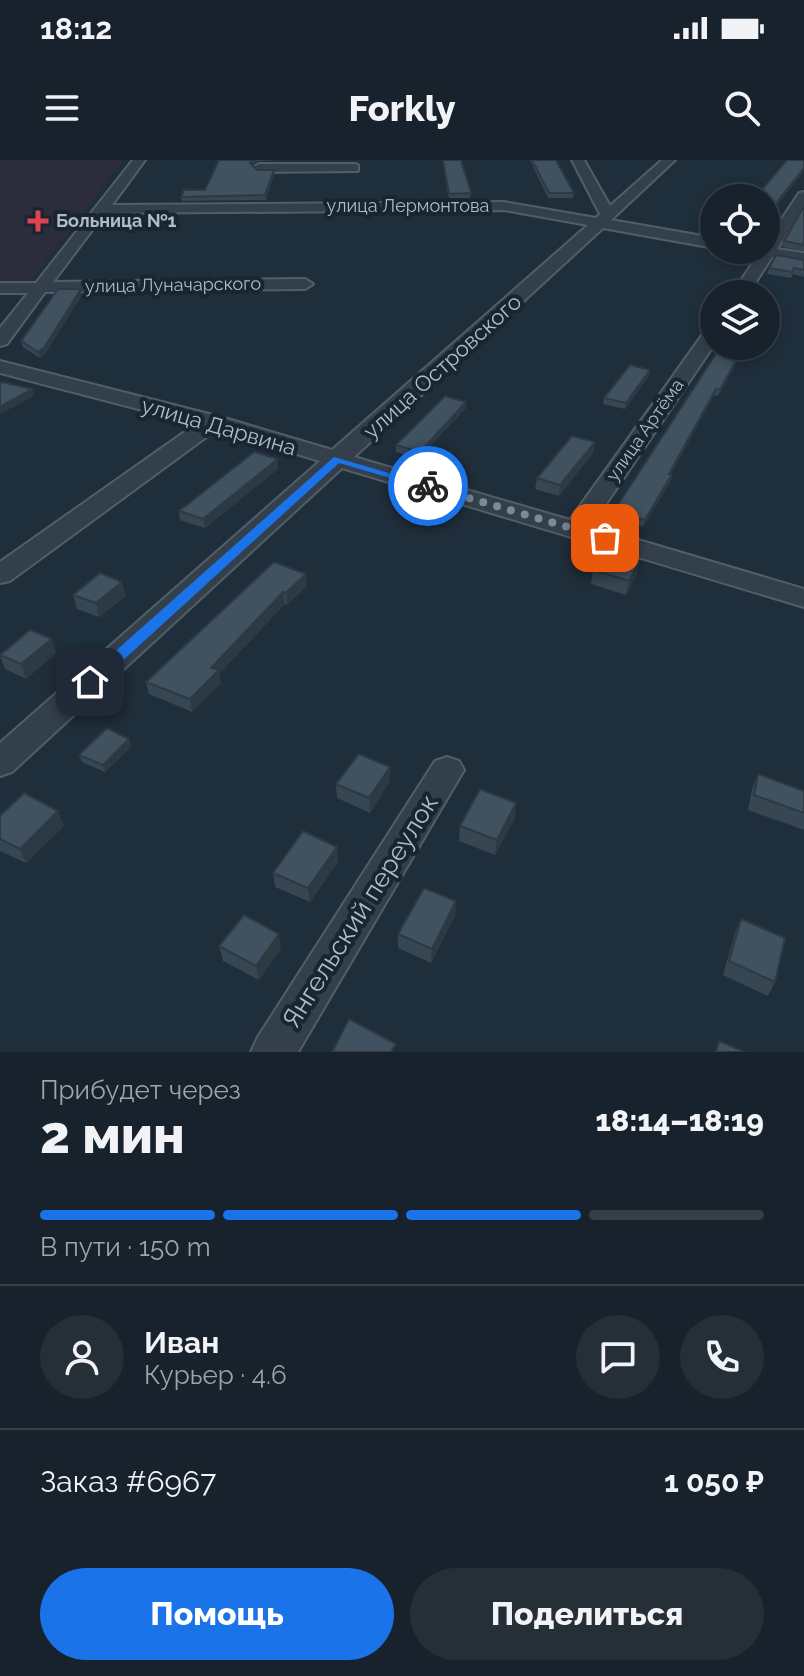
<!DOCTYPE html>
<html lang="ru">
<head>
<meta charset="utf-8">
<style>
	:root { --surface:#17222c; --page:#242f38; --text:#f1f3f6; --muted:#9ea4a9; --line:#363f48; --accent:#1a73e8 }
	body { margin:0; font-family:Raleway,sans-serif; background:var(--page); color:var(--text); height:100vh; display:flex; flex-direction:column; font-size:30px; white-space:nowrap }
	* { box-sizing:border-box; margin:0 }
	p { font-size:26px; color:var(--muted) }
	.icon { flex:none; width:44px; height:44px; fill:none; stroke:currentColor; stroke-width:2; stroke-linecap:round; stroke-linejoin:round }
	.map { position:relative; height:892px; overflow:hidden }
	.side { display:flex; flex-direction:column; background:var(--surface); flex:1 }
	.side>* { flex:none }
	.fabs { position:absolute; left:700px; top:24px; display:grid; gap:16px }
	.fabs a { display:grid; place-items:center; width:80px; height:80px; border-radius:50%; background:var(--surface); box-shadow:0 4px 12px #0003,0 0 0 2px var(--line); font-size:40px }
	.pin { position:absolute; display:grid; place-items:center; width:68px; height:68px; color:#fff; margin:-34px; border-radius:16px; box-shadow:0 4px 12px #0006 }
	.courier { position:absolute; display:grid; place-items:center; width:80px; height:80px; margin:-40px; border:6px solid #1a73e8; border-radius:50%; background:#fff; color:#222; box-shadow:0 2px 10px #0007 }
	.headline em { font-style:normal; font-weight:800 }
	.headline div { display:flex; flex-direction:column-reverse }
	.headline { display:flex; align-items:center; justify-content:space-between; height:136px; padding:0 40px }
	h1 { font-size:52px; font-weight:800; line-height:60px }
	.bar { display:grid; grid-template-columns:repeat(4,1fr); gap:12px 8px; align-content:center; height:96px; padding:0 40px }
	.bar i { height:10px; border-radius:6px; background:var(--line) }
	.bar .active { background:var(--accent) }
	.bar p { grid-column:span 4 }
	.line { display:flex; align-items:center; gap:20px; padding:0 40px; border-top:2px solid var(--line) }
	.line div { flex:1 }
	.round { display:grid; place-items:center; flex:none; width:84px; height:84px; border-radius:42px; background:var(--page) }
	.primary-button { display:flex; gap:16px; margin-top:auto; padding:16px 40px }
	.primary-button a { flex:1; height:92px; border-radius:48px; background:var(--accent); color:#fff; font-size:32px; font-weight:800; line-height:92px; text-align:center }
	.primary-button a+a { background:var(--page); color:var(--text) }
	.status { display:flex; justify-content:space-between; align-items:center; height:56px; padding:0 40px; background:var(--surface); direction:ltr }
	.status svg { height:22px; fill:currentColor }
	header { display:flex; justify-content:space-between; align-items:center; height:104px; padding:0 40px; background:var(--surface); font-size:36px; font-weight:800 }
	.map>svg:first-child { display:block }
	.medical { fill:#2c2c3c }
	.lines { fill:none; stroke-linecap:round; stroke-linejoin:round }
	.minor-casing { stroke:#515e69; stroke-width:4 }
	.minor { fill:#33404b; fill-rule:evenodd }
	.wall { fill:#374653 }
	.shaded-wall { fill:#2d3943 }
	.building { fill:#405160; stroke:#2d3943; stroke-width:2 }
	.route { fill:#1a73e8 }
	.done { stroke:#7c8a97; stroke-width:8; stroke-dasharray:0 14.4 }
	.health-dot { fill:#e0444e; stroke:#192530; stroke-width:3 }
	.labels { text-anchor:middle; stroke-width:8; stroke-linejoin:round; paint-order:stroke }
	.far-street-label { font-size:18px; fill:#aebbc8; stroke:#192530 }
	.far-poi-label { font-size:18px; font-weight:bold; fill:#aebbc8; stroke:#192530; text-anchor:start }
	.street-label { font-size:22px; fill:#aebbc8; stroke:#192530 }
	.near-street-label { font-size:26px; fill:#aebbc8; stroke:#192530 }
</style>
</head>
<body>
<div class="status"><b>18:12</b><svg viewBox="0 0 49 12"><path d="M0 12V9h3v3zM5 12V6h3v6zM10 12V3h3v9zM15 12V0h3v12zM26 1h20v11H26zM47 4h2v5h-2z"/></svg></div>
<header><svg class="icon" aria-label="menu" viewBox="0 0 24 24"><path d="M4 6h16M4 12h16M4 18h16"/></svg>Forkly<svg class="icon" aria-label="search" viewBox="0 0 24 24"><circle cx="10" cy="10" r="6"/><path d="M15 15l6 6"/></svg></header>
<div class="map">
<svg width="804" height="892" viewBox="0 0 804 892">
	<rect width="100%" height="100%" fill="#1f2e3b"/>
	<path class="medical" d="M0 0H123L30 122H0Z"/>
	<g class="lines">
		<defs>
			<g id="minor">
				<path d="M133 0H145L112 45 504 42 596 58 600 54 572 0H584L610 46 662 0H675L611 60 714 78V88L603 68 354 297 570 360 708 167 714 166V185L591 366 804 429V447L342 308 12 612 0 616V583L320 301 216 270 10 421 0 423V402L196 264 0 213V201L221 257 332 290 588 65 504 50 105 53 53 122 305 119 313 124 305 129 45 132 7 184 0 186V168L28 133H0V123H36Z"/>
				<path d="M354 4 358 5V11L259 12 253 8 259 4Z"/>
				<path d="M804 32V47L777 89 804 93V103L772 97 748 134H732L758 95 748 90H766V83L799 33Z"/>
				<path d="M447 597 459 601 464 610 298 892H251L258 877 435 601Z"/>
			</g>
		</defs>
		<use href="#minor" class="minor-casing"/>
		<use href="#minor" class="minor"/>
	</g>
	<g class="wall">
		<path d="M219 0H280L259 1 252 5 257 10H274V15L266 40 182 41 181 37 205 30Z"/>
		<path d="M442 0H461L471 33 470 38H449Z"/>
		<path d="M530 0H556L574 33 573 38H548Z"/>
		<path d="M804 45V91L782 87 784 81Z"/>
		<path d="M712 90H742L735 99 710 95Z"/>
		<path d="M804 100V117L793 114 791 118 767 114 769 108Z"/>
		<path d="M82 135 45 194 40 198 23 187 21 181Z"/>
		<path d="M746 186 718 236 714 235 671 314V321L643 367 613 358 614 351Z"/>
		<path d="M649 216 625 249 603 244 604 238Z"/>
		<path d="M466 242V248L419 298 396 292V285Z"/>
		<path d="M595 282 593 293 559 336 535 329 537 318Z"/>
		<path d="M278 299V309L205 368 180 360 179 351 200 335Z"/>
		<path d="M639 402 636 416 626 435 591 424 593 410Z"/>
		<path d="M306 414 307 426 287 445 285 444 219 514 221 523 192 552 149 534 146 522Z"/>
		<path d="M73 435 126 436 99 457 77 449Z"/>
		<path d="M56 493 26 519 5 509 0 496V494Z"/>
		<path d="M129 579 131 587 105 612 82 602 79 595Z"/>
		<path d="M758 614 804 631V670L748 650 752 629Z"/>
		<path d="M390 621 370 653 337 638 336 624Z"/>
		<path d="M0 656 64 666 26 703 0 691Z"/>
		<path d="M515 658 495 695 459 681 460 666Z"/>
		<path d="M337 687 338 702 310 742 275 727 273 713Z"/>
		<path d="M456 741 455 756 431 803 398 788V774Z"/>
		<path d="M741 759 775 822 768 836 723 815 735 773Z"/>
		<path d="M219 786 281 788 259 820 223 801Z"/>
	</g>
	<g class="shaded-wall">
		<path d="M254 0 259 1 250 7V3Z"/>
		<path d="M804 8V11L766 60V56Z"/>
		<path d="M274 10V15L266 40 265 35Z"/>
		<path d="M81 129 82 135 45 194 40 198 38 192Z"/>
		<path d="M744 186H746L718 236 720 230Z"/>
		<path d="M650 210 649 216 625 249 626 243Z"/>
		<path d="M32 229 34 236 0 254V247Z"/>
		<path d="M716 229 714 235 668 320 669 314Z"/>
		<path d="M466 242V248L419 298 420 292Z"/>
		<path d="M595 282 593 293 559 336 560 325Z"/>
		<path d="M278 299V309L205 368 203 359Z"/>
		<path d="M672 314 671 321 643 367 645 360Z"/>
		<path d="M639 402 636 416 626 435 629 421Z"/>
		<path d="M306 414 307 426 287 445 286 433Z"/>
		<path d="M122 422 126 436 99 457 96 443Z"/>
		<path d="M283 432 285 444 219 514 221 523 192 552 190 539 211 508Z"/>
		<path d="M52 479 56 493 26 519 21 504Z"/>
		<path d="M129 579 131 587 105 612 103 605Z"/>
		<path d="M390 607V621L370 653 369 638Z"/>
		<path d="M516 643 515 658 495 695 497 680Z"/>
		<path d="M58 651 64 666 26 703 20 689Z"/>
		<path d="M337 687 338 702 310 742 308 728Z"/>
		<path d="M456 741 455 756 431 803 432 789Z"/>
		<path d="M279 774 281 788 259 820 256 806Z"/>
	</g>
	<g class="building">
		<path d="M219 0H254L250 3 257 10H274L265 35 181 37 184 30H205Z"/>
		<path d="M443 0H461L471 33 449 34Z"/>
		<path d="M532 0H556L574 33H549Z"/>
		<path d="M787 0H804V8L766 56V38H755Z"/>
		<path d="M804 46V85L784 81Z"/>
		<path d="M714 87V90H739L737 93 712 90Z"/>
		<path d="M776 95 804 100V110L794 108 792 112 769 108Z"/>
		<path d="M58 129H81L44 188 38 192 21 181Z"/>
		<path d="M721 186H744L720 230 716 229 669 314H672L645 360 614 351Z"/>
		<path d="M630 205 650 210 626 243 604 238Z"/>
		<path d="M2 222 32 229 0 247V223Z"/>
		<path d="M445 236 466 242 420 292 396 285Z"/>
		<path d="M572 276 595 282 560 325 537 318Z"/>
		<path d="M254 292 278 299 203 359 179 351Z"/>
		<path d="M605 392 639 402 629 421 593 410Z"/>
		<path d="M274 402 306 414 286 433 283 432 211 508 219 510 190 539 146 522Z"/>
		<path d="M100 413 122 422 96 443 73 435Z"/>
		<path d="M30 470 52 479 21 504 0 495Z"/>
		<path d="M107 568 129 579 103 605 79 595Z"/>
		<path d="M359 594 390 607 369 638 336 624Z"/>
		<path d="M758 614 804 631V653L754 635Z"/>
		<path d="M480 629 516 643 497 680 460 666Z"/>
		<path d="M24 633 58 651 20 689 0 679V656Z"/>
		<path d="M303 671 337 687 308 728 273 713Z"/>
		<path d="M424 728 456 741 432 789 398 774Z"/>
		<path d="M244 755 279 774 256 806 219 786Z"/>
		<path d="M741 759 785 778 775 822 729 801Z"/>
		<path d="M349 859 396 884 391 892H332Z"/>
		<path d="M719 881 745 892H716Z"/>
	</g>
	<path class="route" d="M334 297 433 326 428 329 339 303 95 526H85V518Z"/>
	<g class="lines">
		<path class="done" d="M428 326 605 378"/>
	</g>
	<path class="health-dot" d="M34 49h8v8h8v8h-8v8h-8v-8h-8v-8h8z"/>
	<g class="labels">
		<g class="far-street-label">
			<text x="408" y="52">улица Лермонтова</text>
			<text transform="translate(173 125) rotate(-1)" y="6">улица Луначарского</text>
			<text transform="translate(645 270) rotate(-55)" y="6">улица Артёма</text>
		</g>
		<g class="far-poi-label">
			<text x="56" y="67">Больница №1</text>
		</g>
		<g class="street-label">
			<text transform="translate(442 206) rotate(-42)" y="8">улица Островского</text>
			<text transform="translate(219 266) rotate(16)" y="8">улица Дарвина</text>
		</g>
		<g class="near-street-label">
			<text transform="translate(360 751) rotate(-58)" y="9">Янгельский переулок</text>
		</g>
	</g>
</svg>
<div class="fabs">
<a><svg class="icon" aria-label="locate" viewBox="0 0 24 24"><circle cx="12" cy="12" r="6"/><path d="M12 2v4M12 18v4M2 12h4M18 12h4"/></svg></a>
<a><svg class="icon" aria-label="layers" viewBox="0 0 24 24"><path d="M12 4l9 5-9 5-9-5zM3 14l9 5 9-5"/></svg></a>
</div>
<div class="pin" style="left:605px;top:378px;background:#ea580c"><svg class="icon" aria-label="bag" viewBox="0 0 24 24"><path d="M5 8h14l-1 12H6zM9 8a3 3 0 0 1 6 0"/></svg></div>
<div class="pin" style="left:90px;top:522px;background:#1f2937"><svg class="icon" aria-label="home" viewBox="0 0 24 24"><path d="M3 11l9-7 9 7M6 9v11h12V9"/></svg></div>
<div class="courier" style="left:428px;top:326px"><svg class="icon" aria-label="bike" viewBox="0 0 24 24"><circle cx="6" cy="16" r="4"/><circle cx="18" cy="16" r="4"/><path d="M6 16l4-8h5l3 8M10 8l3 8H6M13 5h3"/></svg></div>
</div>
<section class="side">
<div class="headline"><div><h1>2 мин</h1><p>Прибудет через</p></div><em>18:14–18:19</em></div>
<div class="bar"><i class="active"></i><i class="active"></i><i class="active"></i><i></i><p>В пути · 150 m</p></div>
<div class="line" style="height:144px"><a class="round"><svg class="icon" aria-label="person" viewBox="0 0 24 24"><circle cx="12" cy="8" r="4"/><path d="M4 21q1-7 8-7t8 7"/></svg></a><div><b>Иван</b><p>Курьер · 4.6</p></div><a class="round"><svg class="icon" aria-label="chat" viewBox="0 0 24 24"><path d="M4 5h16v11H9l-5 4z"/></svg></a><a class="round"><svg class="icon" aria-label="phone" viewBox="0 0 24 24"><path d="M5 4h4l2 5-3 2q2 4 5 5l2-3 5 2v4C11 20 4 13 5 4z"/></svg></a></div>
<div class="line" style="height:104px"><div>Заказ #6967</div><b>1 050 ₽</b></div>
<div class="primary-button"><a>Помощь</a><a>Поделиться</a></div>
</section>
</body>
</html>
